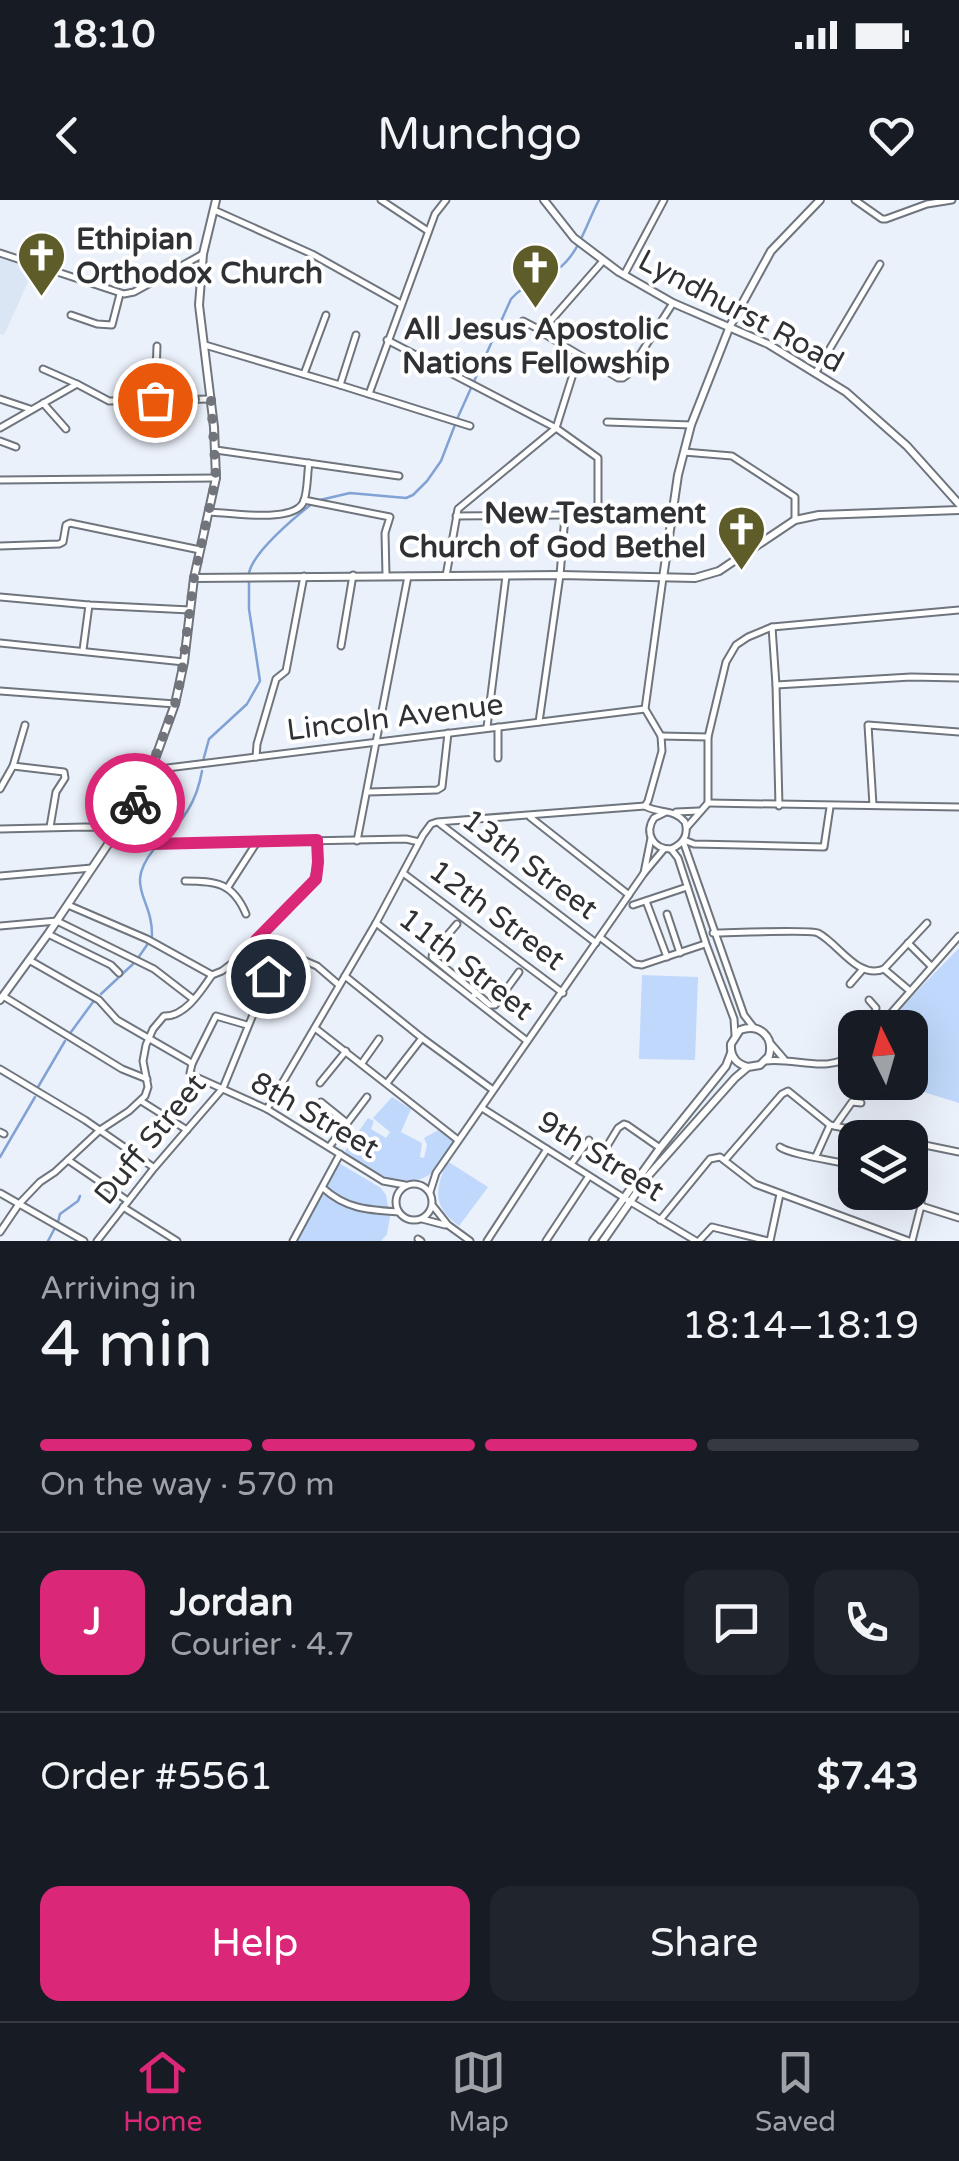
<!DOCTYPE html>
<html lang="en">
<head>
<meta charset="utf-8">
<style>
	:root { --surface:#171b24; --page:#20242c; --text:#f1f3f6; --muted:#9ea1a6; --line:#363941; --accent:#db2777 }
	body { margin:0; font-family:"Varela Round",sans-serif; background:var(--page); color:var(--text); height:100vh; display:flex; flex-direction:column; font-size:38px; white-space:nowrap }
	* { box-sizing:border-box; margin:0 }
	p { font-size:32px; color:var(--muted) }
	.icon { flex:none; width:55px; height:55px; fill:none; stroke:currentColor; stroke-width:2; stroke-linecap:round; stroke-linejoin:round }
	.map { position:relative; height:1041px; overflow:hidden }
	.details { display:flex; flex-direction:column; background:var(--surface); flex:1 }
	.details>* { flex:none }
	.needle { width:65px; rotate:355deg }
	.tools { position:absolute; left:838px; top:810px; display:grid; gap:20px }
	.tools a { display:grid; place-items:center; width:90px; height:90px; border-radius:20px; background:var(--surface); box-shadow:0 10px 40px #0002; font-size:50px }
	.pin { position:absolute; display:grid; place-items:center; width:85px; height:85px; color:#fff; margin:-42px; border:5px solid #fff; border-radius:50%; box-shadow:0 2px 10px #0007 }
	.courier { position:absolute; display:grid; place-items:center; width:100px; height:100px; margin:-50px; border:8px solid #db2777; border-radius:50%; background:#fff; color:#222; box-shadow:0 2px 12px #0007 }
	.head em { font-style:normal; font-weight:600 }
	.head div { display:flex; flex-direction:column-reverse }
	.head { display:flex; align-items:center; justify-content:space-between; height:170px; padding:0 40px }
	h1 { font-size:65px; font-weight:600; line-height:75px }
	.bar { display:grid; grid-template-columns:repeat(4,1fr); gap:15px 10px; align-content:center; height:120px; padding:0 40px }
	.bar i { height:12px; border-radius:8px; background:var(--line) }
	.bar .on { background:var(--accent) }
	.bar p { grid-column:span 4 }
	.line { display:flex; align-items:center; gap:25px; padding:0 40px; border-top:2px solid var(--line) }
	.line div { flex:1 }
	.round { display:grid; place-items:center; flex:none; width:105px; height:105px; border-radius:20px; background:var(--page) }
	.primary-button { display:flex; gap:20px; margin-top:auto; padding:20px 40px }
	.primary-button a { flex:1; height:115px; border-radius:20px; background:var(--accent); color:#fff; font-size:40px; font-weight:600; line-height:115px; text-align:center }
	.primary-button a+a { background:var(--page); color:var(--text) }
	.status { display:flex; justify-content:space-between; align-items:center; height:70px; padding:0 50px; background:var(--surface); direction:ltr }
	.status svg { height:28px; fill:currentColor }
	header { display:flex; justify-content:space-between; align-items:center; height:130px; padding:0 40px; background:var(--surface); font-size:45px; font-weight:600 }
	.tabs { display:flex; justify-content:space-around; align-items:center; height:140px; border-top:2px solid var(--line); background:var(--surface); font-size:28px; color:var(--muted) }
	.tabs a { display:grid; justify-items:center; gap:5px }
	.tabs .on { color:var(--accent) }
	.map>svg:first-child { display:block }
	.built { fill:#dbe6f5 }
	.green { fill:#c0d8fb }
	.lines { fill:none; stroke-linecap:round; stroke-linejoin:round }
	.stream { stroke:#80a2d4; stroke-width:2.5 }
	.minor-casing { stroke:#6f757d; stroke-width:9 }
	.tertiary-casing { stroke:#6f757d; stroke-width:10 }
	.secondary-casing { stroke:#6f757d; stroke-width:10 }
	.minor { stroke:#fff; stroke-width:5 }
	.tertiary { stroke:#fff; stroke-width:6 }
	.secondary { stroke:#fff; stroke-width:6 }
	.done { stroke:#71747a; stroke-width:10; stroke-dasharray:0 18 }
	.route { stroke:#db2777; stroke-width:12 }
	.labels { text-anchor:middle; stroke-width:8; stroke-linejoin:round; paint-order:stroke }
	.poi-label { font-size:30px; font-weight:bold; fill:#2f3135; stroke:#fff; text-anchor:start }
	.street-label { font-size:30px; fill:#2f3135; stroke:#fff }
</style>
</head>
<body>
<div class="status"><b>18:10</b><svg viewBox="0 0 49 12"><path d="M0 12V9h3v3zM5 12V6h3v6zM10 12V3h3v9zM15 12V0h3v12zM26 1h20v11H26zM47 4h2v5h-2z"/></svg></div>
<header><svg class="icon" aria-label="back" viewBox="0 0 24 24"><path d="M15 5l-7 7 7 7"/></svg>Munchgo<svg class="icon" aria-label="heart" viewBox="0 0 24 24"><path d="M12 20l-8-8c-3-5 5-10 8-4 3-6 11-1 8 4z"/></svg></header>
<div class="map">
<svg width="959" height="1041" viewBox="0 0 959 1041">
	<rect width="100%" height="100%" fill="#ebf1fb"/>
	<path class="built" d="M0 57 34 69 4 135 0 134Z"/>
	<g class="green">
		<path d="M959 748V903L894 883 910 882V828H881Z"/>
		<path d="M642 775 698 777 695 860 639 859Z"/>
		<path d="M392 897 411 909 401 932 422 943 420 957 424 958 427 945 424 938 440 929 456 942C450 951 444 961 437 968 408 998 372 970 343 954L368 918 374 921 371 929 386 938 390 932 373 918Z"/>
		<path d="M447 961 488 987 459 1026C432 1006 435 991 447 961Z"/>
		<path d="M339 963 381 988 386 995 390 1017 387 1034 381 1041H292Z"/>
	</g>
	<g class="lines">
		<g class="stream">
			<path d="M320 300 350 293 406 298 413 295 427 281 441 261 458 217 511 99C524 84 542 80 558 69 579 54 587 22 599 0"/>
			<path d="M249 373C253 352 295 317 313 303"/>
			<path d="M203 561 209 539 247 504 260 481 249 409V381"/>
			<path d="M160 640C184 623 197 600 202 571"/>
			<path d="M152 736C153 697 123 688 154 649"/>
			<path d="M138 758 147 745"/>
			<path d="M101 794 133 764"/>
			<path d="M71 832 93 802"/>
			<path d="M38 887 65 841"/>
			<path d="M0 957 35 897"/>
			<path d="M48 1041 58 1022 60 1014 78 1001 80 996"/>
		</g>
		<defs>
			<g id="minor">
				<path d="M381 0 428 31"/>
				<path d="M855 0 882 19H886L927 4 952 0"/>
				<path d="M214 10 312 54 401 104"/>
				<path d="M0 53 124 94 134 92 203 54"/>
				<path d="M603 61 546 126 544 132 546 135 618 178H623L627 175 673 103"/>
				<path d="M624 75 664 0"/>
				<path d="M71 115 97 124 112 125 120 94"/>
				<path d="M523 121 544 132"/>
				<path d="M387 140 556 228 598 258V315"/>
				<path d="M205 145 340 185 470 226"/>
				<path d="M43 169 77 184"/>
				<path d="M816 172 880 64"/>
				<path d="M304 174 326 115"/>
				<path d="M340 185 356 135"/>
				<path d="M369 194 435 14 446 0"/>
				<path d="M0 199 30 209"/>
				<path d="M155 200 157 146"/>
				<path d="M43 203 66 229"/>
				<path d="M607 222 691 225"/>
				<path d="M0 228 77 184 109 201 211 199"/>
				<path d="M0 241 16 247"/>
				<path d="M216 250 399 276"/>
				<path d="M684 252 732 256 795 297V320"/>
				<path d="M0 280 216 278"/>
				<path d="M304 300 390 317 385 333 386 375"/>
				<path d="M210 312C230 313 292 323 303 303 308 293 307 274 309 263"/>
				<path d="M456 316 673 314"/>
				<path d="M0 346 59 344 63 342 66 325 70 323 200 350"/>
				<path d="M446 376 458 309 556 228 579 155"/>
				<path d="M0 397 89 405 190 410"/>
				<path d="M772 427 776 485 779 606"/>
				<path d="M0 443 184 462"/>
				<path d="M341 446 353 375"/>
				<path d="M83 450 89 405"/>
				<path d="M776 485 911 477 959 478"/>
				<path d="M0 491 175 504"/>
				<path d="M539 522 560 375 565 316"/>
				<path d="M487 527 506 376"/>
				<path d="M661 536 708 537"/>
				<path d="M256 557 257 544 276 479 286 471 304 376"/>
				<path d="M498 558V527"/>
				<path d="M13 566 64 572 65 578 56 592 50 627"/>
				<path d="M151 570 645 509"/>
				<path d="M0 589 13 566 25 525"/>
				<path d="M368 592 437 590 442 587 448 533"/>
				<path d="M708 603V537L726 462 736 445 748 437 772 427 959 410"/>
				<path d="M708 603 959 607"/>
				<path d="M873 605 868 525 959 532"/>
				<path d="M645 606 648 601 662 551 661 536 645 509 663 378"/>
				<path d="M645 606C658 614 674 608 685 622 689 635 683 644 671 649 653 649 644 633 654 618L666 612"/>
				<path d="M676 612 699 611"/>
				<path d="M530 617 629 695"/>
				<path d="M439 623 596 743"/>
				<path d="M687 627 708 603"/>
				<path d="M0 629 85 627 120 628"/>
				<path d="M113 638 133 643 151 644 406 639 419 642"/>
				<path d="M651 638 644 673 664 649"/>
				<path d="M684 640 694 644 824 647 830 607"/>
				<path d="M357 641 408 376"/>
				<path d="M683 641 744 815 754 828"/>
				<path d="M671 649 678 658 706 744 734 819 735 835"/>
				<path d="M403 673 563 793"/>
				<path d="M0 676 92 668"/>
				<path d="M185 681C217 681 233 683 246 714"/>
				<path d="M228 687 257 642"/>
				<path d="M646 701 667 757"/>
				<path d="M68 705 147 739 212 775 222 771 239 758 313 682 318 662 317 641"/>
				<path d="M633 705 687 687"/>
				<path d="M667 714 680 753"/>
				<path d="M376 723 527 841"/>
				<path d="M457 724 433 752 432 757 476 793 472 798"/>
				<path d="M0 726 57 721 154 769 193 799"/>
				<path d="M713 733C728 733 811 729 818 733 839 744 858 780 884 769L927 723"/>
				<path d="M48 734 111 765 119 773"/>
				<path d="M601 738 635 764 642 765 705 744"/>
				<path d="M256 740 317 766 339 785"/>
				<path d="M908 743 931 766"/>
				<path d="M29 760 99 800 117 820 188 861 192 864 190 873 194 876 267 909 383 981 405 985"/>
				<path d="M884 769 910 791"/>
				<path d="M345 776 422 838 493 890"/>
				<path d="M850 784 863 769"/>
				<path d="M476 793 490 805H495L519 772"/>
				<path d="M3 796 122 869 147 879"/>
				<path d="M869 800 876 808 874 817 880 826"/>
				<path d="M315 828 458 940"/>
				<path d="M878 828 959 736"/>
				<path d="M771 844 784 859"/>
				<path d="M765 861C797 857 827 875 855 853"/>
				<path d="M362 863 379 839"/>
				<path d="M192 864 216 816 247 825"/>
				<path d="M0 869 85 920 153 967"/>
				<path d="M320 883 346 851"/>
				<path d="M387 883 422 838"/>
				<path d="M141 901 187 930"/>
				<path d="M321 902 347 923"/>
				<path d="M482 908 629 1001 696 1041"/>
				<path d="M267 909 376 723 423 635 431 624 437 622 645 606"/>
				<path d="M835 926 852 902 861 903"/>
				<path d="M0 932 4 934"/>
				<path d="M910 942 959 952"/>
				<path d="M329 947 367 897"/>
				<path d="M780 947C791 955 838 961 855 966"/>
				<path d="M816 956 830 925"/>
				<path d="M68 960 128 1001"/>
				<path d="M725 960 782 894 788 891 830 925 890 938"/>
				<path d="M571 964 589 940"/>
				<path d="M910 979 918 980 921 984V1006"/>
				<path d="M636 980 601 956 618 928 624 924 627 925 660 948"/>
				<circle cx="414" cy="1002" r="18"/>
				<path d="M323 988C346 1009 368 1010 398 1012"/>
				<path d="M430 992 436 973 644 673"/>
				<path d="M0 993 84 1041"/>
				<path d="M433 1006 448 1025 470 1041"/>
				<path d="M123 1007 177 1041"/>
				<path d="M422 1019 445 1025"/>
				<path d="M660 1020 710 959 720 957 755 984 909 1041"/>
				<path d="M0 1032 19 1004 40 982 55 972 100 930 129 911 145 896 148 887 143 861 146 845 153 829 164 816C185 817 201 791 212 775"/>
				<path d="M418 1039 421 1041"/>
				<path d="M97 1041 154 968 223 888 279 751"/>
				<path d="M293 1041 340 954"/>
				<path d="M487 1041 547 949"/>
				<path d="M546 1041 589 976"/>
				<path d="M699 1041 712 1027 768 1041"/>
				<path d="M770 1041 780 994"/>
				<path d="M912 1041 921 1006 959 1018"/>
			</g>
			<g id="tertiary">
				<path d="M194 378 560 375 695 378 719 371 795 320 819 315 959 310"/>
				<path d="M663 378 678 275 691 225 730 126 771 51 820 0"/>
				<path d="M593 1041 660 948 726 866 731 853"/>
				<path d="M603 1041 648 976 735 878 748 867 760 865 769 856C774 837 760 823 740 830L731 844C730 856 736 864 748 867"/>
			</g>
			<g id="secondary">
				<path d="M544 0 574 38 619 72 673 103 768 144 846 192 907 246 959 304"/>
				<path d="M0 800 48 734 131 610 151 570 175 504 184 462 194 378 216 278 214 227 199 105 203 54 216 0"/>
			</g>
		</defs>
		<use href="#minor" class="minor-casing"/>
		<use href="#tertiary" class="tertiary-casing"/>
		<use href="#secondary" class="secondary-casing"/>
		<use href="#minor" class="minor"/>
		<use href="#tertiary" class="tertiary"/>
		<use href="#secondary" class="secondary"/>
	</g>
	<g class="lines">
		<path class="done" d="M135 603 160 545 175 504 181 478 194 378 216 278 211 199 155 200"/>
		<path class="route" d="M135 603 113 638 133 643 152 644 317 640 318 662 316 679 256 740 279 751 268 776"/>
	</g>
	<defs>
		<symbol id="church-pin" viewBox="-11 -11 22 30"><path d="M0 17L-7.5 6A9.5 9.5 0 1 1 7.5 6Z" fill="#5e5d2a" stroke="#fff"/><path d="M-1.2-6h2.4v3.5h3.3v2.4h-3.3V6h-2.4V-.1h-3.3v-2.4h3.3Z" fill="#fff"/></symbol>
	</defs>
	<g fill-rule="evenodd">
		<use href="#church-pin" x="14" y="28" width="55" height="75"/>
		<use href="#church-pin" x="508" y="40" width="55" height="75"/>
		<use href="#church-pin" x="714" y="302" width="55" height="75"/>
	</g>
	<g class="labels">
		<g class="poi-label">
			<text x="76" y="49">Ethipian<tspan x="76" dy="34">Orthodox Church</tspan></text>
			<text x="536" y="139" text-anchor="middle">All Jesus Apostolic<tspan x="536" dy="34">Nations Fellowship</tspan></text>
			<text x="706" y="323" text-anchor="end">New Testament<tspan x="706" dy="34">Church of God Bethel</tspan></text>
		</g>
		<g class="street-label">
			<text transform="translate(741 111) rotate(28)" y="10">Lyndhurst Road</text>
			<text transform="translate(395 517) rotate(-7)" y="10">Lincoln Avenue</text>
			<text transform="translate(530 664) rotate(37)" y="10">13th Street</text>
			<text transform="translate(497 715) rotate(37)" y="10">12th Street</text>
			<text transform="translate(466 764) rotate(38)" y="10">11th Street</text>
			<text transform="translate(315 915) rotate(30)" y="10">8th Street</text>
			<text transform="translate(150 939) rotate(-51)" y="10">Duff Street</text>
			<text transform="translate(601 956) rotate(32)" y="10">9th Street</text>
		</g>
	</g>
</svg>
<div class="tools">
<a><svg class="needle" viewBox="-14 -14 28 28"><path d="M0-13l5 13h-10z" fill="#e53935"/><path d="M0 13l5-13h-10z" fill="#9ea1a6"/></svg></a>
<a><svg class="icon" aria-label="layers" viewBox="0 0 24 24"><path d="M12 4l9 5-9 5-9-5zM3 14l9 5 9-5"/></svg></a>
</div>
<div class="pin" style="left:155px;top:200px;background:#ea580c"><svg class="icon" aria-label="bag" viewBox="0 0 24 24"><path d="M5 8h14l-1 12H6zM9 8a3 3 0 0 1 6 0"/></svg></div>
<div class="pin" style="left:268px;top:776px;background:#1f2937"><svg class="icon" aria-label="home" viewBox="0 0 24 24"><path d="M3 11l9-7 9 7M6 9v11h12V9"/></svg></div>
<div class="courier" style="left:135px;top:603px"><svg class="icon" aria-label="bike" viewBox="0 0 24 24"><circle cx="6" cy="16" r="4"/><circle cx="18" cy="16" r="4"/><path d="M6 16l4-8h5l3 8M10 8l3 8H6M13 5h3"/></svg></div>
</div>
<section class="details">
<div class="head"><div><h1>4 min</h1><p>Arriving in</p></div><em>18:14–18:19</em></div>
<div class="bar"><i class="on"></i><i class="on"></i><i class="on"></i><i></i><p>On the way · 570 m</p></div>
<div class="line" style="height:180px"><b class="round" style="background:var(--accent);color:#fff">J</b><div><b>Jordan</b><p>Courier · 4.7</p></div><a class="round"><svg class="icon" aria-label="chat" viewBox="0 0 24 24"><path d="M4 5h16v11H9l-5 4z"/></svg></a><a class="round"><svg class="icon" aria-label="phone" viewBox="0 0 24 24"><path d="M5 4h4l2 5-3 2q2 4 5 5l2-3 5 2v4C11 20 4 13 5 4z"/></svg></a></div>
<div class="line" style="height:130px"><div>Order #5561</div><b>$7.43</b></div>
<div class="primary-button"><a>Help</a><a>Share</a></div>
</section>
<nav class="tabs">
<a class="on"><svg class="icon" aria-label="home" viewBox="0 0 24 24"><path d="M3 11l9-7 9 7M6 9v11h12V9"/></svg>Home</a>
<a><svg class="icon" aria-label="map" viewBox="0 0 24 24"><path d="M3 6l6-2 6 2 6-2v14l-6 2-6-2-6 2zM9 4v14M15 6v14"/></svg>Map</a>
<a><svg class="icon" aria-label="saved" viewBox="0 0 24 24"><path d="M7 4h10v16l-5-4-5 4z"/></svg>Saved</a>
</nav>
</body>
</html>
